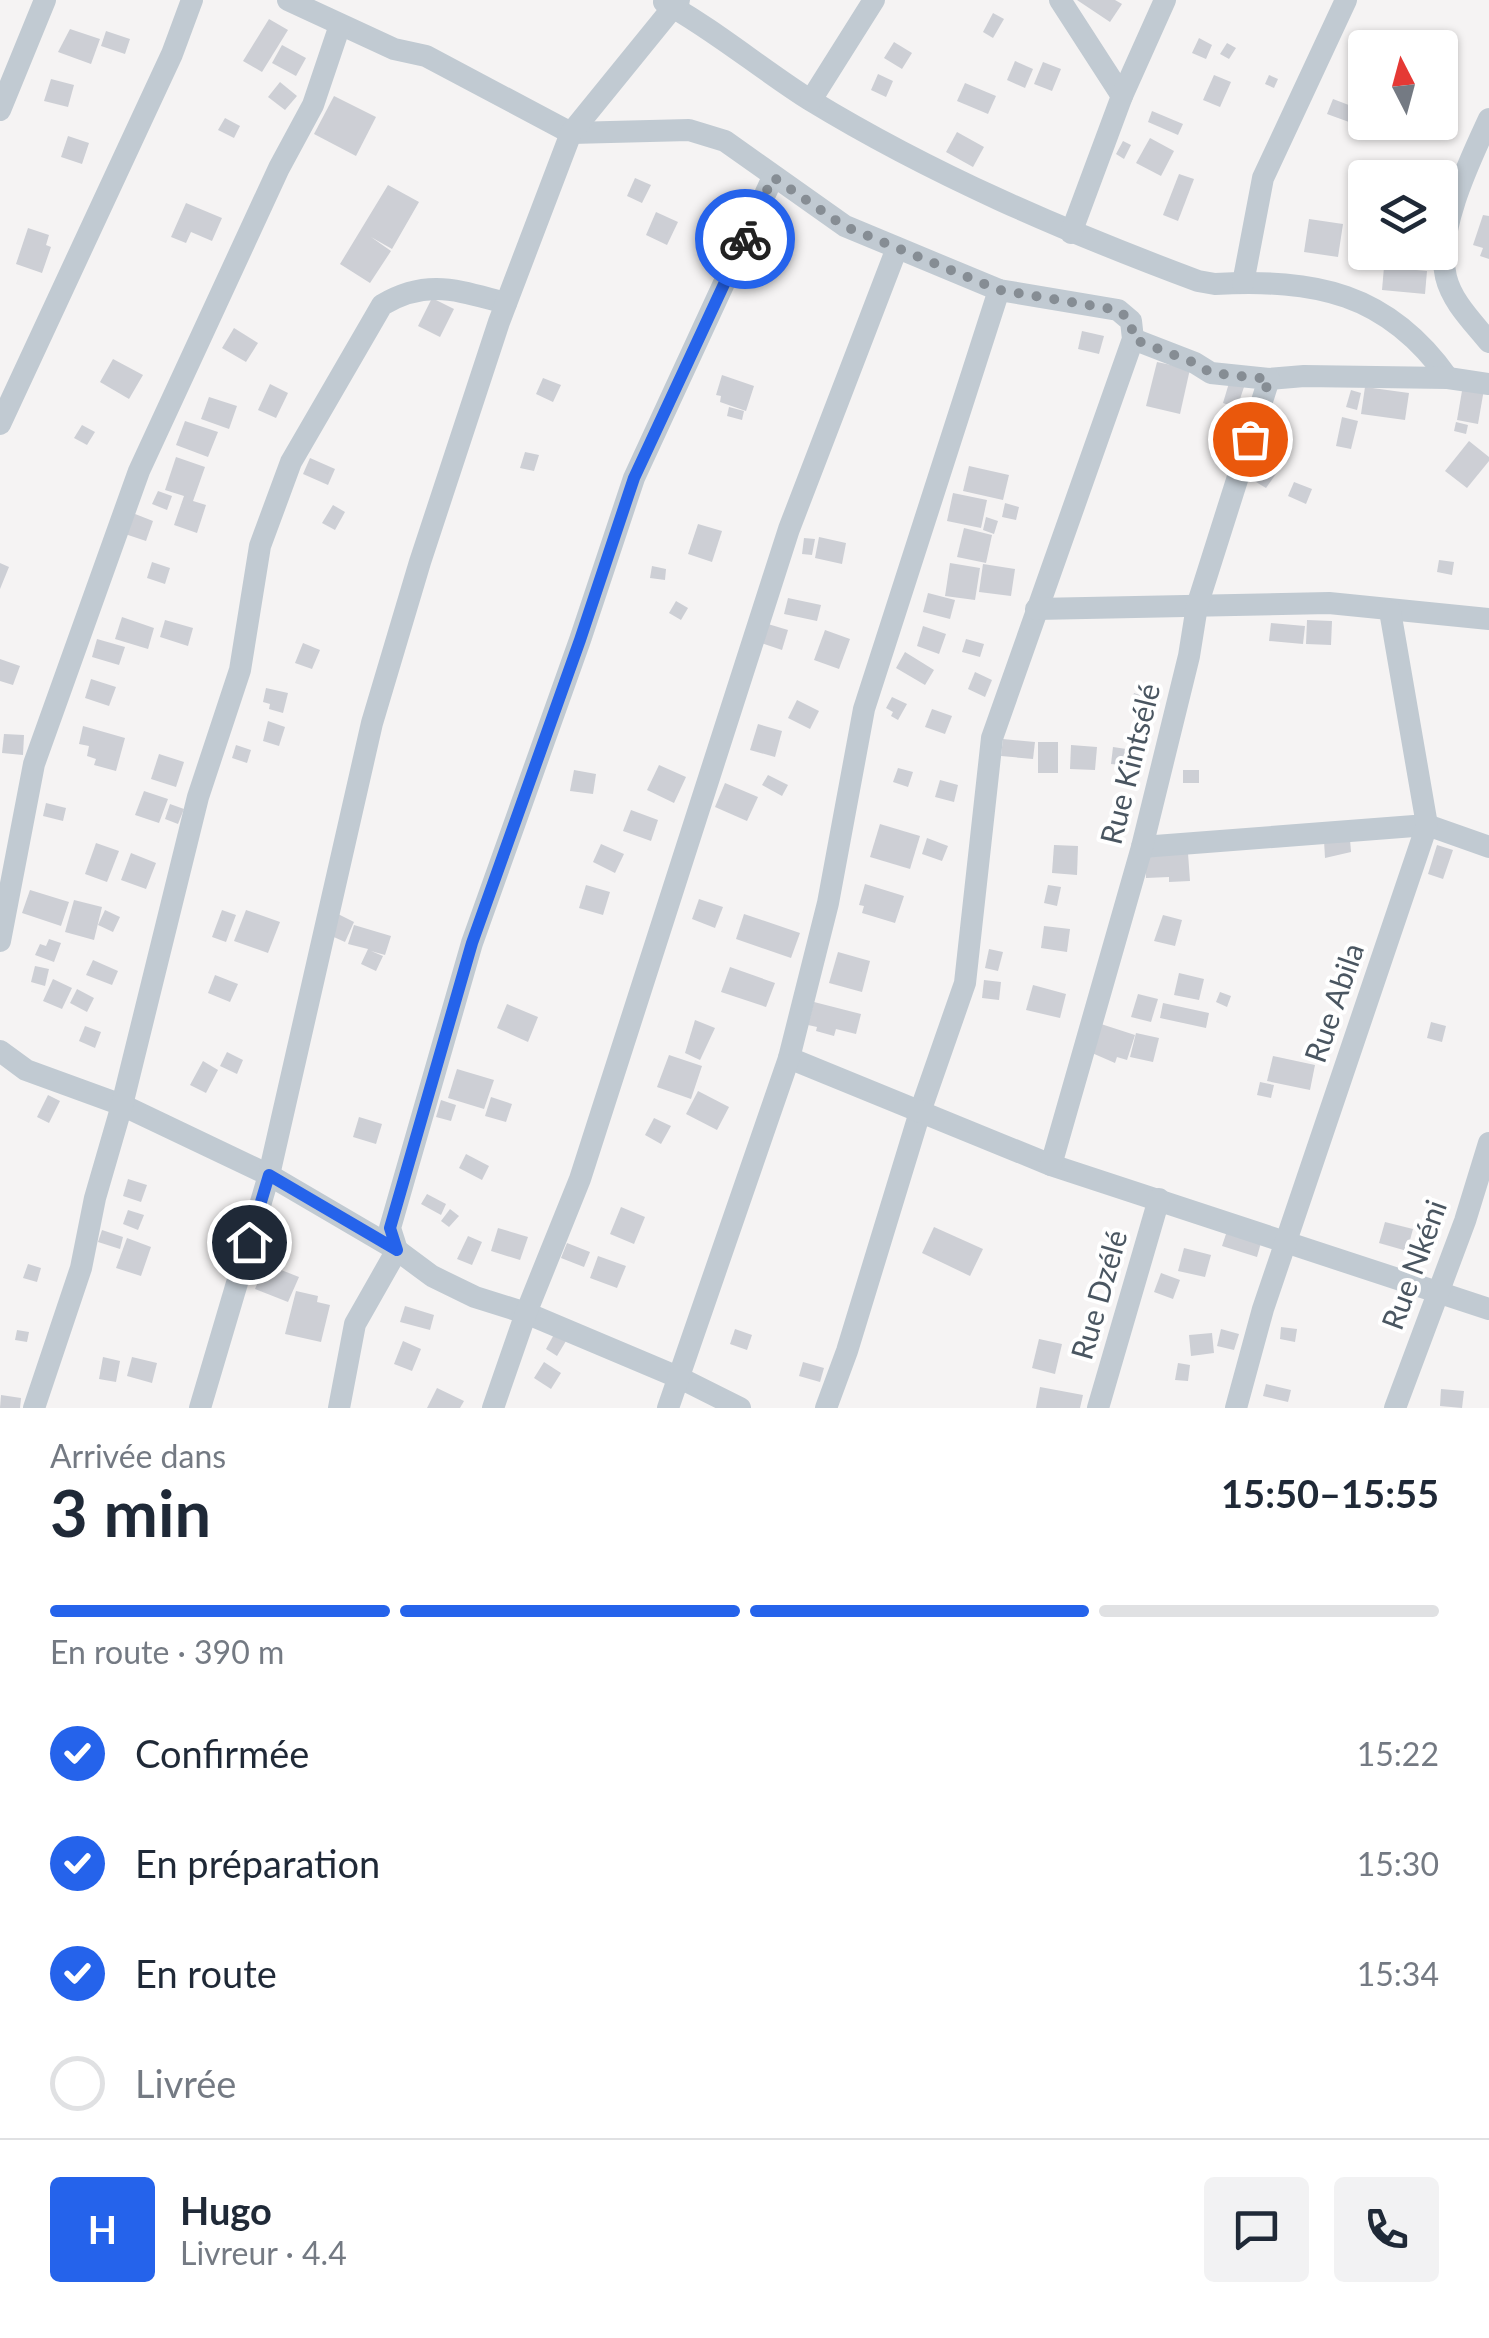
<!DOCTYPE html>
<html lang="fr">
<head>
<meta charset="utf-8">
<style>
	:root { --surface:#fff; --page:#f2f2f3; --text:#1f2937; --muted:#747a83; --line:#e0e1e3; --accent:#2563eb }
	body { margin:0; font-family:Lato,sans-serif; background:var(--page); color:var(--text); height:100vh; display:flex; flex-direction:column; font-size:38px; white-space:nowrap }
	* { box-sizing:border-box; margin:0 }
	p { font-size:32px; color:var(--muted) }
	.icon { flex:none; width:55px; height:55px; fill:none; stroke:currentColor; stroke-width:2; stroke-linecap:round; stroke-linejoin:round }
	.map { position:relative; height:1408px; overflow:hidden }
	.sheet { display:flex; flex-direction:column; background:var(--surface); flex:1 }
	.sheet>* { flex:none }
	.needle { width:65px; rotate:354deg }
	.controls { position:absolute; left:1348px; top:30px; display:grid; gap:20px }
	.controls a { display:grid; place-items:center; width:110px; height:110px; border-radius:10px; background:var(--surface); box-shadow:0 2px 8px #0004; font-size:50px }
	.pin { position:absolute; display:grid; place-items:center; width:85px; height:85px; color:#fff; margin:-42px; border:5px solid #fff; border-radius:50%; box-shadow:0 2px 10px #0007 }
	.courier { position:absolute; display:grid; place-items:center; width:100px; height:100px; margin:-50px; border:8px solid #2563eb; border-radius:50%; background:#fff; color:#222; box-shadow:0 2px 12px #0007 }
	.overview em { font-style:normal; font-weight:700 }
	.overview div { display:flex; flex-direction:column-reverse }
	.overview { display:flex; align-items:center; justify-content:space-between; height:170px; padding:0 50px }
	h1 { font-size:65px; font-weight:700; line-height:75px }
	.bar { display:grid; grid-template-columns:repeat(4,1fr); gap:15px 10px; align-content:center; height:120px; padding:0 50px }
	.bar i { height:12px; border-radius:8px; background:var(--line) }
	.bar .selected { background:var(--accent) }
	.bar p { grid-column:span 4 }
	.line { display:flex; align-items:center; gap:25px; padding:0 50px; border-top:2px solid var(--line) }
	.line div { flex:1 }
	.round { display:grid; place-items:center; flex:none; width:105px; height:105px; border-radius:10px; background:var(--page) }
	ol { padding:0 50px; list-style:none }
	li { display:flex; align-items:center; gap:30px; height:110px }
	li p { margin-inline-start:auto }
	li .icon { padding:10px; border-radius:50%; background:var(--accent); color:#fff; stroke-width:4 }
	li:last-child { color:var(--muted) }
	li i { width:55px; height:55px; border:5px solid var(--line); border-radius:50% }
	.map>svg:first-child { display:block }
	.building { fill:#cdcfd5 }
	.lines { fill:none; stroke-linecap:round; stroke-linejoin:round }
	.street { stroke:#c1cad2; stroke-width:22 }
	.done { stroke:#868d94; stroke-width:10; stroke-dasharray:0 18 }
	.route { stroke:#2563eb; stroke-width:12 }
	.labels { text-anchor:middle; stroke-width:8; stroke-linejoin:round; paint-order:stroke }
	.street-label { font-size:30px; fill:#4a5661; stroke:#fff }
</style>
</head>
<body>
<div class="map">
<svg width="1489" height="1408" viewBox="0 0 1489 1408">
	<rect width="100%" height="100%" fill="#f5f3f3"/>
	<g class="building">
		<path d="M1077 0H1115L1122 4 1110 22Z"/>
		<path d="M993 13 1004 19 993 38 983 32Z"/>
		<path d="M269 19 288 30 262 72 243 61Z"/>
		<path d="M70 29 100 39 91 64 58 52Z"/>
		<path d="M106 31 130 39 125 54 101 46Z"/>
		<path d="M1199 38 1212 45 1206 59 1192 53Z"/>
		<path d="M894 42 912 53 902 69 884 58Z"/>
		<path d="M1227 43 1236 48 1229 59 1220 54Z"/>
		<path d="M282 45 306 58 296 76 272 63Z"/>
		<path d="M1015 61 1033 69 1025 88 1007 80Z"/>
		<path d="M1043 62 1061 69 1052 91 1034 84Z"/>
		<path d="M878 74 893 81 886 97 871 90Z"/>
		<path d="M1214 75 1231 82 1220 107 1203 100Z"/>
		<path d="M1269 75 1278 79 1274 88 1265 84Z"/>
		<path d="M51 79 74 85 68 107 44 101Z"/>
		<path d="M280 82 297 96 285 110 268 97Z"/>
		<path d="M965 83 996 96 988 114 957 101Z"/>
		<path d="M334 96 376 117 356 156 314 134Z"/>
		<path d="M1333 99 1354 107 1349 122 1327 114Z"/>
		<path d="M1152 111 1183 124 1178 135 1148 122Z"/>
		<path d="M225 118 240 126 234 138 218 130Z"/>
		<path d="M957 132 984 147 973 167 946 152Z"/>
		<path d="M68 136 89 143 82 164 61 157Z"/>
		<path d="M1150 138 1174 151 1161 176 1136 163Z"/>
		<path d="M1123 141 1131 145 1124 159 1116 154Z"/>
		<path d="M1383 167 1403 178H1377Z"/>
		<path d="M1360 171 1369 173 1365 188 1356 186Z"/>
		<path d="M1179 174 1194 179 1178 221 1163 215Z"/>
		<path d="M635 178 651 185 642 203 627 196Z"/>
		<path d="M388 185 419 202 392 249 371 237 391 251 370 283 340 264Z"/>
		<path d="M186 203 222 218 212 241 191 232 186 243 171 237Z"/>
		<path d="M656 212 678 222 667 245 646 235Z"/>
		<path d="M1483 215 1489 216V259L1480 256 1483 248 1473 245Z"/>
		<path d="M1309 219 1343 224 1338 257 1304 252Z"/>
		<path d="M28 228 49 235 46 245 51 247 42 273 16 264Z"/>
		<path d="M1384 267 1427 271 1425 294 1382 290Z"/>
		<path d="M432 298 454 309 440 337 418 326Z"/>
		<path d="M234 328 258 343 246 362 222 348Z"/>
		<path d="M1082 331 1104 336 1099 354 1078 349Z"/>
		<path d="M113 359 143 375 129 399 100 382Z"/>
		<path d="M1157 362 1190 369 1180 414 1146 406Z"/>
		<path d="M722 375 754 386 746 411 720 402 721 396 716 395Z"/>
		<path d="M543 378 561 385 553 402 536 394Z"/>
		<path d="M1229 383 1244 387 1237 408 1223 403Z"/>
		<path d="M270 384 288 393 276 418 258 410Z"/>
		<path d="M1463 385 1484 389 1478 424 1457 420Z"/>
		<path d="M1365 387 1409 393 1405 420 1361 414Z"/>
		<path d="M1351 390 1361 393 1357 410 1346 407Z"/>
		<path d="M209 397 237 406 229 429 201 419Z"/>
		<path d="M729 407 744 411 742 420 727 416Z"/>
		<path d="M1342 417 1358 421 1351 449 1336 446Z"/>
		<path d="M185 421 218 432 208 457 176 445Z"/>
		<path d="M1456 422 1468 425 1466 434 1454 431Z"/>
		<path d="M82 425 95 432 87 445 74 438Z"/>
		<path d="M1469 441 1489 457V461L1467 488 1445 471Z"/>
		<path d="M525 452 539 455 534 471 520 468Z"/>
		<path d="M176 457 205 467 193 501 206 505 197 533 174 525 184 496 165 490Z"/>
		<path d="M310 458 335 469 328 485 303 474Z"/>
		<path d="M1263 461 1278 471 1266 488 1251 479Z"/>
		<path d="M969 466 1009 475 1003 500 963 491Z"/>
		<path d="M1294 482 1312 489 1306 504 1288 496Z"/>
		<path d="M158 491 172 496 167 510 152 504Z"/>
		<path d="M953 493 987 500 981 528 947 521Z"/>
		<path d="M1005 503 1019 507 1016 520 1002 517Z"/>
		<path d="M333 505 345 512 335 530 322 523Z"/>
		<path d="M130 512 153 521 146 541 122 533Z"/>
		<path d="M986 517 998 521 994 534 983 530Z"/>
		<path d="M698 524 722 531 712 562 688 554Z"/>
		<path d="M964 528 992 535 986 563 957 557Z"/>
		<path d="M819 537 846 543 842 564 815 558Z"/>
		<path d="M804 538 815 539 812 555 802 554Z"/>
		<path d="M1439 560 1454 562 1452 575 1437 572Z"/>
		<path d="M152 562 170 568 165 584 147 578Z"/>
		<path d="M0 563 9 567 0 589Z"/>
		<path d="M950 563 980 568 975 600 945 596Z"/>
		<path d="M983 564 1015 569 1011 596 979 592Z"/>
		<path d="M652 566 666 569 665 580 650 578Z"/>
		<path d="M928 593 955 600 950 619 923 612Z"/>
		<path d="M788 598 821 605 817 621 784 614Z"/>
		<path d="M676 601 688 608 681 620 669 613Z"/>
		<path d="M122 617 154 628 148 649 115 639Z"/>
		<path d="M165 620 193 628 188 646 160 637Z"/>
		<path d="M1307 620 1332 621 1331 645 1306 644Z"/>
		<path d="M1271 623 1305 626 1303 644 1269 641Z"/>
		<path d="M768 624 788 630 782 650 761 643Z"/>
		<path d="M923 626 946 634 939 654 917 646Z"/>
		<path d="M825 630 850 639 839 669 814 660Z"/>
		<path d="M97 639 125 647 119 665 92 657Z"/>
		<path d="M966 639 984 644 980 657 962 652Z"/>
		<path d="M303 643 320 650 312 669 295 663Z"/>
		<path d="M905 652 934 670 925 685 896 668Z"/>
		<path d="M0 659 20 666 13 685 0 681Z"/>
		<path d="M975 672 992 680 985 697 968 689Z"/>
		<path d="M91 679 116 687 109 706 85 698Z"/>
		<path d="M266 688 288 693 283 713 269 709 270 704 263 702Z"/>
		<path d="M1134 693 1152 699 1148 710 1130 705Z"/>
		<path d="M892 697 907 704 898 720 891 716 893 712 886 708Z"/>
		<path d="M797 700 819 711 810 729 788 718Z"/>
		<path d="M932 709 952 716 945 734 925 727Z"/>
		<path d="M268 721 285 727 279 746 263 741Z"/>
		<path d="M758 724 782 731 775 757 750 750Z"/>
		<path d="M83 726 125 738 116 771 94 765 96 759 87 756 89 746 79 744Z"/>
		<path d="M4 734 24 735 23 755 2 753Z"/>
		<path d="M1003 739 1035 742 1033 759 1001 756Z"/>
		<rect x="1038" y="742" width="20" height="31"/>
		<path d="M236 745 251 750 247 763 232 758Z"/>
		<path d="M1071 745 1097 747 1095 770 1070 769Z"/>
		<path d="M1113 747 1133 750 1131 766 1111 764Z"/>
		<path d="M159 754 184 762 176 787 151 779Z"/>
		<path d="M659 765 686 777 674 803 647 790Z"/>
		<path d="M898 768 913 772 908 787 893 782Z"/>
		<path d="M574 770 596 774 593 794 570 791Z"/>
		<rect x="1183" y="770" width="16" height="13"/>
		<path d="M768 775 788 785 782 796 762 785Z"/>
		<path d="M940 780 958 785 954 802 935 797Z"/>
		<path d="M725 783 758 797 747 821 715 807Z"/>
		<path d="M144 791 168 799 159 823 135 815Z"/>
		<path d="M46 803 66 808 63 821 43 816Z"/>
		<path d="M170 804 184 809 178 824 165 819Z"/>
		<path d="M631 810 658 820 651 841 623 831Z"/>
		<path d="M880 824 920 836 910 869 870 857Z"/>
		<path d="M927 838 948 846 942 861 922 854Z"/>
		<path d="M1350 839 1351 852 1325 858 1324 840Z"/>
		<path d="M96 843 119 851 107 882 85 874Z"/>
		<path d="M601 844 624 854 615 873 593 862Z"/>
		<path d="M1054 845 1078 846 1077 875 1052 873Z"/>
		<path d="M1437 845 1453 850 1443 879 1428 874Z"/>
		<path d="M131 853 156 863 146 889 121 880Z"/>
		<path d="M1188 853 1190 881 1169 882V877L1146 878 1145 855Z"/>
		<path d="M865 884 904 896 895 923 862 913 864 906 859 905Z"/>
		<path d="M586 885 610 892 603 915 579 908Z"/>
		<path d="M1048 885 1061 887 1057 906 1044 903Z"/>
		<path d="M30 890 69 902 61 926 22 913Z"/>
		<path d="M699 899 723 907 715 928 692 919Z"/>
		<path d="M74 900 102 907 94 940 65 932Z"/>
		<path d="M105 910 120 917 113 932 98 925Z"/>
		<path d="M222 910 236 915 226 942 212 937Z"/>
		<path d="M246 910 280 922 268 953 234 941Z"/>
		<path d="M336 913 354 922 345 942 327 934Z"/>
		<path d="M744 914 800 933 791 958 736 939Z"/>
		<path d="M1163 915 1182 920 1175 946 1154 941Z"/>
		<path d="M354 925 391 936 385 955 371 951 383 956 376 971 361 964 368 949 348 944Z"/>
		<path d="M1044 926 1070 929 1067 952 1041 948Z"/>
		<path d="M49 939 61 943 54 962 35 955 40 944 46 946Z"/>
		<path d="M989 949 1003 952 998 971 985 968Z"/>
		<path d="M838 952 870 961 862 992 829 983Z"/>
		<path d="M93 960 118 971 112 985 86 975Z"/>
		<path d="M35 966 49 969 45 986 31 982Z"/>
		<path d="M730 967 775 983 766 1007 721 992Z"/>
		<path d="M1179 973 1204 979 1199 1000 1174 995Z"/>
		<path d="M215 975 238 984 230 1002 208 993Z"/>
		<path d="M53 979 72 988 62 1009 43 1001Z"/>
		<path d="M984 980 1001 982 999 1000 982 998Z"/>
		<path d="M1033 985 1066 994 1060 1018 1026 1010Z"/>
		<path d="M77 989 94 998 87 1012 70 1003Z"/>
		<path d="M1220 992 1231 996 1227 1007 1216 1002Z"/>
		<path d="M1138 994 1158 999 1151 1022 1131 1017Z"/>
		<path d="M814 1002 861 1014 856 1034 836 1029 834 1036 816 1031 817 1027 808 1025Z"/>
		<path d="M1163 1003 1209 1013 1206 1028 1160 1018Z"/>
		<path d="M507 1004 538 1017 528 1042 497 1028Z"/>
		<path d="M695 1020 715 1028 700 1060 685 1053Z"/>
		<path d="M1431 1022 1446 1026 1442 1042 1427 1038Z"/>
		<path d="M1101 1024 1135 1035 1127 1060 1117 1057 1115 1063 1092 1053Z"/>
		<path d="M85 1026 101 1032 95 1048 79 1041Z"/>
		<path d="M1136 1033 1159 1038 1153 1062 1130 1057Z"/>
		<path d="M227 1052 243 1060 237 1074 220 1066Z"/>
		<path d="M669 1055 702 1066 691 1099 657 1087Z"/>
		<path d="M1273 1056 1315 1065 1310 1090 1267 1081Z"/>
		<path d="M203 1061 218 1070 206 1093 190 1085Z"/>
		<path d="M457 1069 494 1080 484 1109 448 1098Z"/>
		<path d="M1260 1082 1274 1085 1271 1098 1257 1095Z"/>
		<path d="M698 1091 729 1107 717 1130 686 1114Z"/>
		<path d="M48 1095 60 1101 49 1123 37 1117Z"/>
		<path d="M491 1097 512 1104 506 1122 485 1116Z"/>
		<path d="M441 1100 456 1105 451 1121 436 1117Z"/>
		<path d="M359 1117 382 1124 376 1144 353 1137Z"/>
		<path d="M654 1118 671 1126 661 1144 645 1135Z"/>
		<path d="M466 1154 489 1166 482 1180 459 1168Z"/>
		<path d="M128 1179 147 1185 141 1202 123 1196Z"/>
		<path d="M427 1194 446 1204 441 1215 421 1204Z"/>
		<path d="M621 1207 645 1217 634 1244 610 1234Z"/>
		<path d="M450 1209 459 1216 449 1227 441 1221Z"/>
		<path d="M128 1210 144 1215 138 1230 123 1224Z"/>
		<path d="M1385 1222 1413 1229 1407 1251 1379 1243Z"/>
		<path d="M934 1227 983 1249 970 1276 922 1253Z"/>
		<path d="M498 1228 528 1237 520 1260 491 1251Z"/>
		<path d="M1228 1228 1262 1239 1257 1257 1222 1246Z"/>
		<path d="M102 1230 123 1237 120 1249 98 1242Z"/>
		<path d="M468 1236 482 1242 472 1265 457 1259Z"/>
		<path d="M127 1238 151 1247 141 1276 116 1268Z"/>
		<path d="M567 1243 590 1252 584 1267 561 1258Z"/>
		<path d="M1184 1248 1211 1255 1205 1277 1178 1271Z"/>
		<path d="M598 1256 626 1266 617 1288 590 1278Z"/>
		<path d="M28 1264 41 1268 37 1282 23 1278Z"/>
		<path d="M266 1264 299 1277 288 1302 255 1289Z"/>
		<path d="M1161 1273 1180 1280 1173 1299 1154 1292Z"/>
		<path d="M296 1291 318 1296 317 1302 330 1305 321 1342 285 1334Z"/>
		<path d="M405 1306 434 1315 430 1330 400 1322Z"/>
		<path d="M1281 1327 1297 1329 1295 1342 1280 1339Z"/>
		<path d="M557 1329 569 1336 557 1356 546 1349Z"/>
		<path d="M735 1329 752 1335 747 1350 730 1344Z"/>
		<path d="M1221 1329 1239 1334 1234 1350 1217 1346Z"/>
		<path d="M17 1330 29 1332 27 1342 15 1340Z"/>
		<path d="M1212 1333 1214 1353 1191 1356 1189 1335Z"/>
		<path d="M1039 1339 1062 1344 1055 1374 1032 1368Z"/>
		<path d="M403 1341 421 1349 412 1371 394 1364Z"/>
		<path d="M103 1357 120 1361 116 1382 99 1379Z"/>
		<path d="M132 1357 157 1363 152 1383 127 1376Z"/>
		<path d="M544 1362 561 1373 551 1389 534 1378Z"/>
		<path d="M803 1362 824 1368 820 1382 799 1376Z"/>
		<path d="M1178 1363 1190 1365 1188 1381 1175 1380Z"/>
		<path d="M1266 1384 1291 1390 1288 1402 1263 1396Z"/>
		<path d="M1040 1387 1083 1395 1080 1408H1036Z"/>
		<path d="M437 1388 464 1401 460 1408H427Z"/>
		<path d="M1441 1389 1464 1391 1462 1408 1440 1406Z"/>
		<path d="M1 1395 21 1398 20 1408H0Z"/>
	</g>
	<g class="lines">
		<g class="street">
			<path d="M288 0 394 49 426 56 571 133 689 130 725 141 845 226 999 290 1118 310 1131 321 1133 339 992 738 965 983 920 1112 847 1351 826 1408"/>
			<path d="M1060 0 1122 96"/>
			<path d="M664 2C715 30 761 69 810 100 933 175 1064 231 1198 281L1215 284C1315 279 1387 292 1448 378"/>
			<path d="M811 100 874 0"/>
			<path d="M0 110 45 0"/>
			<path d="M1489 119C1470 160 1435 232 1446 277 1452 302 1473 322 1489 342"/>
			<path d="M1071 233 1122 96 1165 0"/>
			<path d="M1243 283 1263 178 1346 0"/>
			<path d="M1133 339 1195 363 1211 373 1269 379 1304 376 1448 378 1489 384"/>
			<path d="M0 424 172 54 192 0"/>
			<path d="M1036 609 1329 603 1489 619"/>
			<path d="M1142 847 1427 825 1489 847"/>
			<path d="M0 941 34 764 139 471 279 168 313 105 340 25"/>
			<path d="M0 1051 26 1070 122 1105 269 1175 397 1250 432 1276 475 1297 526 1313 680 1378 740 1408"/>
			<path d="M789 1058 1051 1165 1489 1309"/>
			<path d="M1051 1165 1142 847 1189 656 1197 606 1269 379"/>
			<path d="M34 1408 81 1268 95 1198 122 1105 198 797 240 670 260 546 291 462 382 305C428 278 458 291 506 303"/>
			<path d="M200 1408 269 1175 372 723 420 562 499 322 571 133 679 0"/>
			<path d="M339 1408 355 1324 397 1250 390 1228 472 943 580 640 634 478 773 177"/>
			<path d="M493 1408 526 1313 580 1179 789 529 897 248"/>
			<path d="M668 1408 789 1058 828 903 864 709 999 290"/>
			<path d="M1098 1408 1159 1199"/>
			<path d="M1236 1408 1263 1309 1427 825 1390 611"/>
			<path d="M1395 1408 1465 1221 1489 1143"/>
		</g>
	</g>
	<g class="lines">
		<path class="done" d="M745 239 773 177 844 226 999 290 1118 310 1131 321 1133 339 1195 363 1211 373 1269 379 1250 439"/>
		<path class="route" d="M249 1242 269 1175 397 1250 390 1228 472 943 580 640 634 478 745 239"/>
	</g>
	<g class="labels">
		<g class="street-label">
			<text transform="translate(1131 764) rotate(-76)" y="10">Rue Kintsélé</text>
			<text transform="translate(1335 1003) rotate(-71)" y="10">Rue Abila</text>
			<text transform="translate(1415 1265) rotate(-70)" y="10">Rue Nkéni</text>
			<text transform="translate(1100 1295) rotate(-74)" y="10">Rue Dzélé</text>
		</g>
	</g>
</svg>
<div class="controls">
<a><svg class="needle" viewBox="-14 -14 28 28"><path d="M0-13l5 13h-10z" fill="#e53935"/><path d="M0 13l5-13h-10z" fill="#747a83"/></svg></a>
<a><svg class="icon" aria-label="layers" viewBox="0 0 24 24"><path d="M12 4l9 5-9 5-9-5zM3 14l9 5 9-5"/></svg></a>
</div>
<div class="pin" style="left:1250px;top:439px;background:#ea580c"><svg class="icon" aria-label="bag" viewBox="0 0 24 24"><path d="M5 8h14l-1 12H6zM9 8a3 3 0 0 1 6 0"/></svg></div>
<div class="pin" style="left:249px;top:1242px;background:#1f2937"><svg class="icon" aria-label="home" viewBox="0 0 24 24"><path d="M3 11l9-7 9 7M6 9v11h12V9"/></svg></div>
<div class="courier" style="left:745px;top:239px"><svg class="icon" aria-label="bike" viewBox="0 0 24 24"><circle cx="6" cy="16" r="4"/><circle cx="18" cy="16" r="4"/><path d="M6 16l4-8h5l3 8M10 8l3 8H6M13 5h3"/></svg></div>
</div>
<section class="sheet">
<div class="overview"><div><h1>3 min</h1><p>Arrivée dans</p></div><em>15:50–15:55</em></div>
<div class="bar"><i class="selected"></i><i class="selected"></i><i class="selected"></i><i></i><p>En route · 390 m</p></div>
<ol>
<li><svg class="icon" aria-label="check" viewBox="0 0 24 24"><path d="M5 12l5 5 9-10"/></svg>Confirmée<p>15:22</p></li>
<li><svg class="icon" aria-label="check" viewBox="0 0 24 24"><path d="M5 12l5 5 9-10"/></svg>En préparation<p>15:30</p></li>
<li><svg class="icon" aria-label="check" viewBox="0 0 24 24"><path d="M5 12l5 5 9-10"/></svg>En route<p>15:34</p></li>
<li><i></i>Livrée</li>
</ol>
<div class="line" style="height:180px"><b class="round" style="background:var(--accent);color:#fff">H</b><div><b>Hugo</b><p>Livreur · 4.4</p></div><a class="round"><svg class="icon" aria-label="chat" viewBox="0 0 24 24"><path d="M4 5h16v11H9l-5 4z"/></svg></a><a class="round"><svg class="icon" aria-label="phone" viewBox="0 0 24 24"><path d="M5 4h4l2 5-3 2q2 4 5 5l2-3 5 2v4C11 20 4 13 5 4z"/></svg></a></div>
</section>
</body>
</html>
